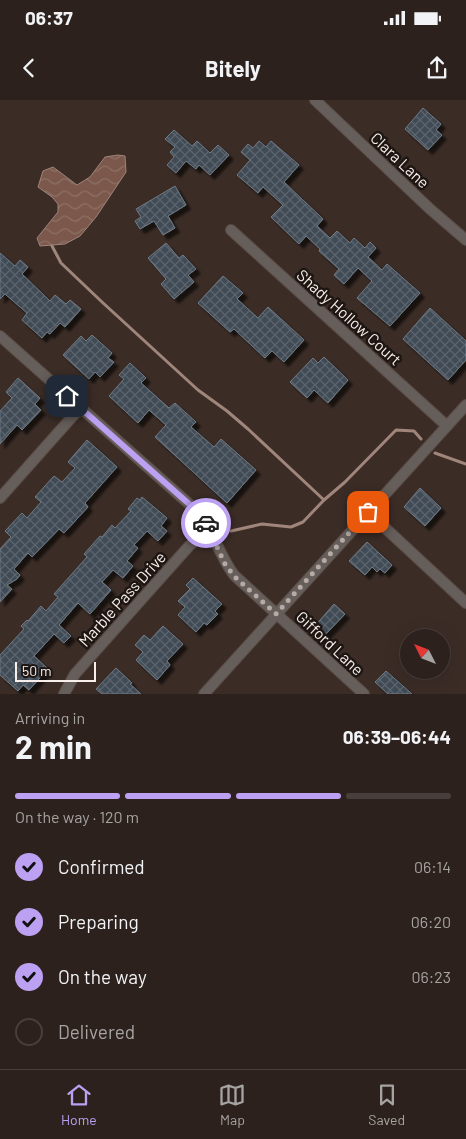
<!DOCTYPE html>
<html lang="en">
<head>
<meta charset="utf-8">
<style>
	:root { --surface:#2c211c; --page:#342925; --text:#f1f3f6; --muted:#a6a3a3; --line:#483e3b; --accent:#bca0f2 }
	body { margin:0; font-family:Barlow,sans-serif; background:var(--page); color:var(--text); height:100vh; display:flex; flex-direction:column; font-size:19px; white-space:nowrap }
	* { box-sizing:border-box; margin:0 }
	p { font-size:16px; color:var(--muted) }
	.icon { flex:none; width:28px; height:28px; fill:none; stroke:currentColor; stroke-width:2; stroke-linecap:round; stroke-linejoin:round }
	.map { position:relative; height:594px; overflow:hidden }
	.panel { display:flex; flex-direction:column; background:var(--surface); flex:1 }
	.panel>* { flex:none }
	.needle { width:32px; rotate:312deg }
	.buttons { position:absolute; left:400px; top:529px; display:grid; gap:10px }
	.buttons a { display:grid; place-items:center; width:50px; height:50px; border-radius:50%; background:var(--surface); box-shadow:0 5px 20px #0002,0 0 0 1px var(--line); font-size:25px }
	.scale { position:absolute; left:15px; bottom:12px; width:81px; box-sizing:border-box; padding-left:5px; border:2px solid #f8eeea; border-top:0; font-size:14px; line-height:18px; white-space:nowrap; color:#f8eeea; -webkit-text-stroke:4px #1d1613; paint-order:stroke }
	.pin { position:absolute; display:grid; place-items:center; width:42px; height:42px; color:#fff; margin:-21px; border-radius:10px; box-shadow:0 2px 8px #0006 }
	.courier { position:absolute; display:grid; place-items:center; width:50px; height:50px; margin:-25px; border:4px solid #bca0f2; border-radius:50%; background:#fff; color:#222; box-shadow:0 1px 6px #0007 }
	.head em { font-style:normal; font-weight:700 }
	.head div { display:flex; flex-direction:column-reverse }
	.head { display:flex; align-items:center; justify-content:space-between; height:85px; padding:0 15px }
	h1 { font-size:32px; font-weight:700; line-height:38px }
	.bar { display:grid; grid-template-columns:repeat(4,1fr); gap:8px 5px; align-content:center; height:60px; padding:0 15px }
	.bar i { height:6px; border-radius:4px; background:var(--line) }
	.bar .selected { background:var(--accent) }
	.bar p { grid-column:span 4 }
	ol { padding:0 15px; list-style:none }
	li { display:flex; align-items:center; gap:15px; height:55px }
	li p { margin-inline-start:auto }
	li .icon { padding:5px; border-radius:50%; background:var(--accent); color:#111; stroke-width:4 }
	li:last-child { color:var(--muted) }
	li i { width:28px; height:28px; border:2px solid var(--line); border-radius:50% }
	.status { display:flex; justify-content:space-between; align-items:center; height:35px; padding:0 25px; background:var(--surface); direction:ltr }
	.status svg { height:14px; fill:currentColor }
	header { display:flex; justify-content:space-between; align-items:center; height:65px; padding:0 15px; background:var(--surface); font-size:22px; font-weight:700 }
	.tabs { display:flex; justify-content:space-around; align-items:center; height:70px; border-top:1px solid var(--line); background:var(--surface); font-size:14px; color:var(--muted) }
	.tabs a { display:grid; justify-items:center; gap:2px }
	.tabs .selected { color:var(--accent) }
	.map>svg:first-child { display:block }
	.water { fill:url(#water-waves); stroke:#a0857b }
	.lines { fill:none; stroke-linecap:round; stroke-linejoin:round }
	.stream { stroke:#a0857b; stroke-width:3 }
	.building { fill:url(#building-cross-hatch); stroke:#6e7b87; filter:url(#shadow) }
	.minor-casing { stroke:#594b45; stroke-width:12 }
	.minor { stroke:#665e5b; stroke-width:10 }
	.done { stroke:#b6aaa5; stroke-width:5; stroke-dasharray:0 9 }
	.route { stroke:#bca0f2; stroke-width:6 }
	.labels { text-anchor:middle; stroke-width:5; stroke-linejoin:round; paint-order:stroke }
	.street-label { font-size:16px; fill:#f8eeea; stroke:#1d1613 }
</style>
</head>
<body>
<div class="status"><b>06:37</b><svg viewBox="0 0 49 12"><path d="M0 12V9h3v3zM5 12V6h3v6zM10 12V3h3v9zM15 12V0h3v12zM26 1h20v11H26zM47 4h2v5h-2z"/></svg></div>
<header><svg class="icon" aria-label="back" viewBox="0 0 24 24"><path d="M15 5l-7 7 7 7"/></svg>Bitely<svg class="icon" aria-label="share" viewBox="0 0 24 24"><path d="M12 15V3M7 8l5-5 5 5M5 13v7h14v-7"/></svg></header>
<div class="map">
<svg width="466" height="594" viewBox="0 0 466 594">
	<defs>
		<pattern id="water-waves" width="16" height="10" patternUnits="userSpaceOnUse" patternTransform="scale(1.25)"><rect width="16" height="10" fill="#7b584b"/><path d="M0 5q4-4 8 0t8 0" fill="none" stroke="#8e7065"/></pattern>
		<pattern id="building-cross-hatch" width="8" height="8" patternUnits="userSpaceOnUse" patternTransform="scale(1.25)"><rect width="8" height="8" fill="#3f4b56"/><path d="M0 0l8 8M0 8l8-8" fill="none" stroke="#5c656e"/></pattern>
		<filter id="shadow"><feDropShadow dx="4.5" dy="4.5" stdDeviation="1" flood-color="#0009"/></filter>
	</defs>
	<rect width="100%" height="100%" fill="#3b2c26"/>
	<path class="water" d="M118 55 125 56 126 72 96 117 80 136 65 144 40 146 37 138 58 112V104L52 97 38 87 43 71 53 67 77 85 90 77 105 57Z"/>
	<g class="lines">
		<g class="stream">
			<path d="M52 146 61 163 102 202 198 290 227 311 248 329 324 400 345 382 396 330 414 331 421 339"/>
			<path d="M435 353 466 364"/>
			<path d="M231 431 262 424 291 427 303 422 324 400"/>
		</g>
	</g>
	<g class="building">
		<path d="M423 8 441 24 436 30 442 35 428 50 405 29Z"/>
		<path d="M174 30 192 46 197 41 210 53 218 45 229 55 210 75 199 65 196 69 186 61 176 73 167 65 174 57 170 52 175 47 165 39Z"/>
		<path d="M259 41 266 47 271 41 299 65 284 82 323 119 317 126 330 138 337 131 350 143 354 138 365 148 370 142 376 148 368 157 382 170 387 164 420 193 390 226 357 198 372 181 358 168 344 184 334 175 339 169 319 151 320 149 306 136 299 144 271 117 283 105 263 87 258 93 237 75 250 60 241 52 248 44 253 48Z"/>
		<path d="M175 86 186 105 168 116 175 128 163 135 154 121 140 129 135 121 141 117 136 109Z"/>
		<path d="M166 143 179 158 183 155 196 169 188 175 194 182 174 199 161 184 166 179 148 158Z"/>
		<path d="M0 153 15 166 20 160 28 167 22 174 50 201 55 195 66 204 70 200 81 209 65 227 60 223 50 234 47 232 42 238 22 220 27 213 5 194 0 199Z"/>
		<path d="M223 176 243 193 237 199 258 218 268 207 304 240 284 262 272 251 265 258 234 229 230 232 198 203Z"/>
		<path d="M430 208 466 241V260L448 280 403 239Z"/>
		<path d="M92 235 112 253 108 258 114 262 100 277 95 272 89 279 63 255 81 236 86 241Z"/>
		<path d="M324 257 348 280 328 303 314 290 307 298 290 282 313 258 318 263Z"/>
		<path d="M130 263 146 278 141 283 169 308 175 303 196 322 191 327 214 347 221 339 256 370 227 403 155 337 166 325 149 310 138 323 109 296 124 279 119 275Z"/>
		<path d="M18 278 40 298 35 304 41 310 22 330 17 325 0 344V311L12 298 6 292Z"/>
		<path d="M87 340 117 367 85 403 88 407 64 433 59 429 32 457 28 453 14 469 20 475 17 479 7 485 12 489 0 502V449L11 437 5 431 22 413 27 418 41 402 35 397 54 376 62 382 75 368 68 362Z"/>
		<path d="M420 388 441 408 425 426 404 407Z"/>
		<path d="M142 397 167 418 161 426 167 431 158 441 147 431 134 445 138 448 127 461 133 466 123 478 113 470 102 482 111 490 90 514 78 503 59 525 71 536 64 543 54 534 34 556 48 569 29 590 23 585 18 591 0 575V555L24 529 21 526 27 520 28 521 41 506 46 511 58 497 54 494 87 457 84 454 100 436 102 437 112 425 115 428 131 411 128 409 137 398 140 400Z"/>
		<path d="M367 442 392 465 385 473 380 469 377 472 372 467 365 475 349 461Z"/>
		<path d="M193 478 222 504 215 511 218 514 207 525 204 523 196 532 178 515 185 507 178 501 190 489 186 485Z"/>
		<path d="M334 504 345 514 324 536 314 527Z"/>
		<path d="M163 526 183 544 167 561 170 565 157 580 136 560 143 552 135 545 144 535 150 540Z"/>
		<path d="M116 568 132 583 130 584 141 594H102L96 589Z"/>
		<path d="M386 571 412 594H388L375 582Z"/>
	</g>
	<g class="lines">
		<defs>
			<g id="minor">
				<path d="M315 0 430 109 466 140"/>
				<path d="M231 130 447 326"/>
				<path d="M0 236 197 411C213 430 219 455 234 475L364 594"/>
				<path d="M0 398 80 308"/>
				<path d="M368 412 466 503"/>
				<path d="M64 594 75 574 190 445 210 430"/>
				<path d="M204 594 466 305"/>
			</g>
		</defs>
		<use href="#minor" class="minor-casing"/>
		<use href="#minor" class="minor"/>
	</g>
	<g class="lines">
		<path class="done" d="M206 423 225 464 234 476 276 514 368 412"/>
		<path class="route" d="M67 296 197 411 206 423"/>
	</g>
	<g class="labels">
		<g class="street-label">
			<text transform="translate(400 60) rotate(43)" y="6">Clara Lane</text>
			<text transform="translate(349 217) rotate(42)" y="6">Shady Hollow Court</text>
			<text transform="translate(122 499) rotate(-48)" y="6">Marble Pass Drive</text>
			<text transform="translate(330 543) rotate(43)" y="6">Gifford Lane</text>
		</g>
	</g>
</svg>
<div class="buttons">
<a><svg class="needle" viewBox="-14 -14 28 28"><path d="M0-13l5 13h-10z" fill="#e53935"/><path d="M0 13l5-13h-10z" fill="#a6a3a3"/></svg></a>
</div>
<div class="scale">50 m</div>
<div class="pin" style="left:368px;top:412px;background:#ea580c"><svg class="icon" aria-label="bag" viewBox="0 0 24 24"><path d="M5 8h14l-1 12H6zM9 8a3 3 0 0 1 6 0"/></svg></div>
<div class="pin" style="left:67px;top:296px;background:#1f2937"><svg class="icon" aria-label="home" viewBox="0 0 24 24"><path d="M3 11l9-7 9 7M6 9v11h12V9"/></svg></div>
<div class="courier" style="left:206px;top:423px"><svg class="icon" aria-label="car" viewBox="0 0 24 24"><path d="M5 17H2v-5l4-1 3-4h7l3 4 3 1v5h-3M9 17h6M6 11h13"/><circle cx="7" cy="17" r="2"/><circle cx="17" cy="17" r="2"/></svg></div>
</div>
<section class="panel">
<div class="head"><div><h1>2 min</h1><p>Arriving in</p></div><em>06:39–06:44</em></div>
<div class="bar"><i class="selected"></i><i class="selected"></i><i class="selected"></i><i></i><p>On the way · 120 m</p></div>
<ol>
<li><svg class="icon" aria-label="check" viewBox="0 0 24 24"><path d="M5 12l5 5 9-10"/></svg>Confirmed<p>06:14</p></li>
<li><svg class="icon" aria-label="check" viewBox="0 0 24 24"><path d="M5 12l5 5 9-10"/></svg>Preparing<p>06:20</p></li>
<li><svg class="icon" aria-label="check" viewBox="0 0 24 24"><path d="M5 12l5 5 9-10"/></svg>On the way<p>06:23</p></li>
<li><i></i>Delivered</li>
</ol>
</section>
<nav class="tabs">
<a class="selected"><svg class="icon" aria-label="home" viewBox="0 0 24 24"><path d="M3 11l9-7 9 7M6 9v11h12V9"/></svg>Home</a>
<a><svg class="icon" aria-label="map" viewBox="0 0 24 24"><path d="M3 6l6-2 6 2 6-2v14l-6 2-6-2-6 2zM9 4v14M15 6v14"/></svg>Map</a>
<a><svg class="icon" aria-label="saved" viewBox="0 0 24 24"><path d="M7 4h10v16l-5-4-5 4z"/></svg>Saved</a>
</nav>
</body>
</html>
